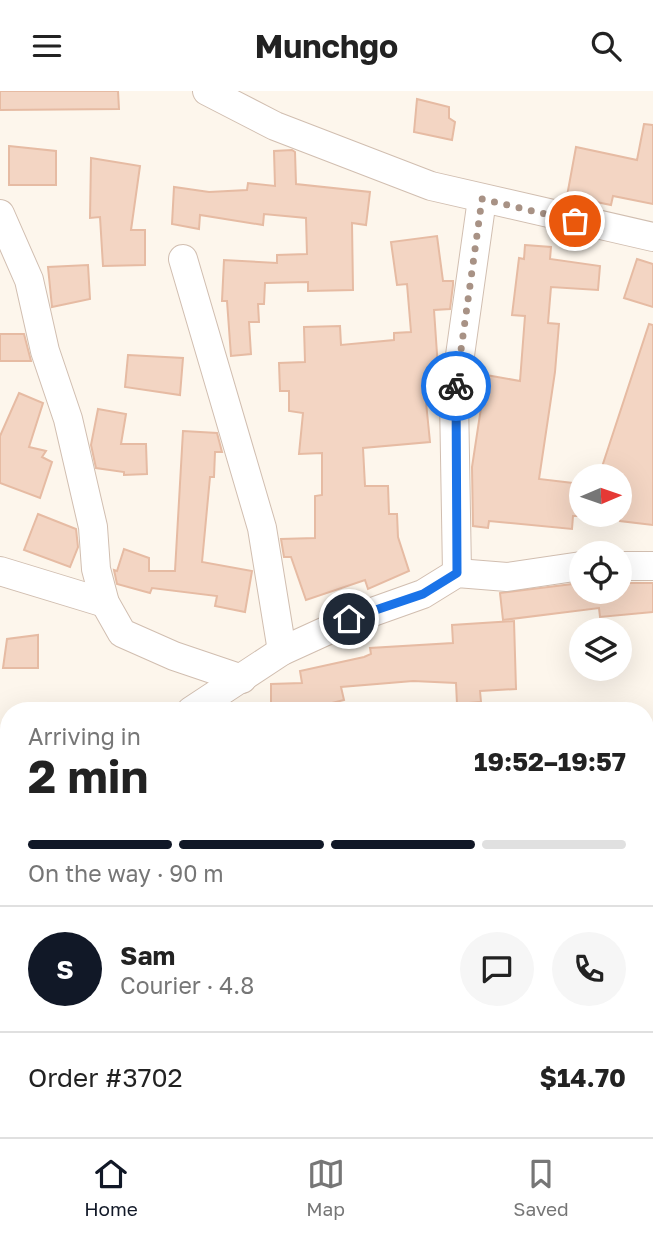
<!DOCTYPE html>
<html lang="en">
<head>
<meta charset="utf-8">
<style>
	:root { --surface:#fff; --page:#f6f6f6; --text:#222; --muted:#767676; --line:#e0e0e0; --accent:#111827 }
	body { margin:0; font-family:"Golos Text",sans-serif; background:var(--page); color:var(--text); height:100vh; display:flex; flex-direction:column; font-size:26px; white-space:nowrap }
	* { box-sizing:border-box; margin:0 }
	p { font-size:23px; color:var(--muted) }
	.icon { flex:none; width:38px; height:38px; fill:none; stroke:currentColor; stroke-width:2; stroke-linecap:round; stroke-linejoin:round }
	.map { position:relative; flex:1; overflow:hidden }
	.side { position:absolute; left:0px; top:611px; width:654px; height:436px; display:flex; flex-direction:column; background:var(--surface); border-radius:28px 28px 0 0; box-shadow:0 7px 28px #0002 }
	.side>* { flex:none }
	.needle { width:46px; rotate:88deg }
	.fabs { position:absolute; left:569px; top:373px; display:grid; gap:14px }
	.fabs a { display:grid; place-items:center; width:63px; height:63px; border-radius:50%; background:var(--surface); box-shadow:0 7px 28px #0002; font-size:35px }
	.pin { position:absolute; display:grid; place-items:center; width:60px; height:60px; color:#fff; margin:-30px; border:4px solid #fff; border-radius:50%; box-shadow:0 2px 7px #0007 }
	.courier { position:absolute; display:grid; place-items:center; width:70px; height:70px; margin:-35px; border:5px solid #1a73e8; border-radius:50%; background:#fff; color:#222; box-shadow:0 2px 9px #0007 }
	.head em { font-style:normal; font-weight:700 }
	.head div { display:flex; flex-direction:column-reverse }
	.head { display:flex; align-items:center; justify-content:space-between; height:119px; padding:0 28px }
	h1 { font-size:46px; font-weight:700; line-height:52px }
	.bar { display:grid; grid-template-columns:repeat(4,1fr); gap:10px 7px; align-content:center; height:84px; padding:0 28px }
	.bar i { height:9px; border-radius:5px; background:var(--line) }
	.bar .on { background:var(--accent) }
	.bar p { grid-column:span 4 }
	.line { display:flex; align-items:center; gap:18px; padding:0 28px; border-top:2px solid var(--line) }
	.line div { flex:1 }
	.round { display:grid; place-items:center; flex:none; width:74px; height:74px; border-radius:37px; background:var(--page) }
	header { display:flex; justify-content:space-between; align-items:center; height:91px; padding:0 28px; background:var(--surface); font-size:32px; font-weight:700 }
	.tab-bar { display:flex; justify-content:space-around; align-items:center; height:98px; border-top:2px solid var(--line); background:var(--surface); font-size:19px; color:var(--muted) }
	.tab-bar a { display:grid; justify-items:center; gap:4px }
	.tab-bar .on { color:var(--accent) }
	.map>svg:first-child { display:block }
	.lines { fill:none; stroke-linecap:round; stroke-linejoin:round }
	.stream { stroke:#a5d3da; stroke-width:7 }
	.building { fill:#f3d5c3; stroke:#e6bba3; stroke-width:2 }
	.street-casing { stroke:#d1beb0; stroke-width:30 }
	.street { stroke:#fff; stroke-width:28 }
	.done { stroke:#a89285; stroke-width:7; stroke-dasharray:0 12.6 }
	.route { stroke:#1a73e8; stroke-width:9 }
</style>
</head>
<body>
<header><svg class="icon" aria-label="menu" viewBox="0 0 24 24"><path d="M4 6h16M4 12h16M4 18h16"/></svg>Munchgo<svg class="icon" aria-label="search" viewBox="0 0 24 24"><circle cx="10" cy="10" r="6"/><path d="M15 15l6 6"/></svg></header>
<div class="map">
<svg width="653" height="1046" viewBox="0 0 653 1046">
	<rect width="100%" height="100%" fill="#fdf6ec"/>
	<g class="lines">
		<g class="stream">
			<path d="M0 778 9 786"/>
			<path d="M646 852H653"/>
		</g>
	</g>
	<g class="building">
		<path d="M0 0H118L119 18 0 19Z"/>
		<path d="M417 8 449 16V27L455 31 452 49 414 41Z"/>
		<path d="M644 33 653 34V113L613 105 611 114 567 105 576 56 637 69Z"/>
		<path d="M9 55 56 60V94H9Z"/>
		<path d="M292 59 295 61 296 93 370 101 366 134 352 132 353 199 308 200V191L265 192 264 213H258L259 231H249L251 263 231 265 227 210H222L224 169 277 172V164L307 163 306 127 264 123 263 134 200 124 199 138 172 133 174 96 209 101 247 99 248 92 275 95 274 60Z"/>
		<path d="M91 67 140 75 131 139H145V174L103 175 100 126 90 127Z"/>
		<path d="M437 145 443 190H453V194L450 218 434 219 439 292 437 310 426 311 430 351 363 357 365 395H388L389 423H397L398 446 409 480 368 498 365 489 306 509 291 466H284L281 448 315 447V405L322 404V362L299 363 303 322 289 320V300H280L279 272 305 271 304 236 340 235 341 254 394 249V242L411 241 407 193 397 194 391 151Z"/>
		<path d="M525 154 551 156 550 168 600 175 598 199 551 196 548 232 559 233 555 281 539 388 581 393V425H573L572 438 489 430 488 437 473 435 472 376 486 284 520 290 525 225 512 224 519 167 524 168Z"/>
		<path d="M637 168 653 173V216L624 207Z"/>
		<path d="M88 174 90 208 52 216 48 176Z"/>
		<path d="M649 233 653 234V434L620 430V385H599Z"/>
		<path d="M0 243H24L31 270H0Z"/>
		<path d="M128 264 183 267 180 304 125 296Z"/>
		<path d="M19 302 43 312 29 356 46 360 42 366 52 371 40 407 0 392V345Z"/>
		<path d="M98 318 126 323 121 353H146L147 383 124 384V381L96 377 91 354Z"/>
		<path d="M183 340 217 342 222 361H215L214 386H210L202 471 252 480 245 521 215 515 217 505 152 497 150 502 117 493 114 479 117 480 124 458 149 467V480H175Z"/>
		<path d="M38 423 76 438 78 456 70 476 24 459Z"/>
		<path d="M581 492V500H620V492H653V521L600 526 599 517 503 529 500 502Z"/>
		<path d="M514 530 516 598 480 600 481 611 457 613 456 592 413 590 341 596 344 609 300 620H271V593L302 592 300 580 364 566 371 563 370 557 453 552 452 534Z"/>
		<path d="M38 544V577H3L7 548Z"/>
	</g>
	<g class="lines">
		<defs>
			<g id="street">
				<path d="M207 0 275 35 431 95 653 146"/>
				<path d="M0 123 29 189 45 260 68 328 93 436 96 478 105 512 122 542 174 565 242 588"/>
				<path d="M183 168 262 437 282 560"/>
				<path d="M620 475H653"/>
				<path d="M0 480 105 512"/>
				<path d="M457 482 454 307 482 108"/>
				<path d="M191 620 282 560 350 529 423 503 457 482 507 486 581 475"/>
				<path d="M0 750 9 742"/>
			</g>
		</defs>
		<use href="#street" class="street-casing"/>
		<use href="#street" class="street"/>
	</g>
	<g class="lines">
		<path class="done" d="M456 295 482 108 575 130"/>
		<path class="route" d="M349 528 423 503 457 482 456 295"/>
	</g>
</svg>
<div class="fabs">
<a><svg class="needle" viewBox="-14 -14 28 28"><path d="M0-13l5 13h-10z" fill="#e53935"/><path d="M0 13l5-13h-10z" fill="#767676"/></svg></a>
<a><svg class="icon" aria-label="locate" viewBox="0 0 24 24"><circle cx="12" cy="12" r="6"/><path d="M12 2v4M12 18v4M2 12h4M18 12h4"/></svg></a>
<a><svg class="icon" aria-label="layers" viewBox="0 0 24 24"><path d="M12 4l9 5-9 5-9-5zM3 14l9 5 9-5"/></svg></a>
</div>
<div class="pin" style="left:575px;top:130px;background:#ea580c"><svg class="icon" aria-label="bag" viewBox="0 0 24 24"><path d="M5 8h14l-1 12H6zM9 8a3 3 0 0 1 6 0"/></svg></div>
<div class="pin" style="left:349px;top:528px;background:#1f2937"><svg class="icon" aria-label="home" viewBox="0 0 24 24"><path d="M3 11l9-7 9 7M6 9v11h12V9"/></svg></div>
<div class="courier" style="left:456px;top:295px"><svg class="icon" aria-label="bike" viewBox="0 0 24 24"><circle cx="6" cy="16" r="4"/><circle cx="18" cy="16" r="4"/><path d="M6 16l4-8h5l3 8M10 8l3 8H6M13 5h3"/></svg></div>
<section class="side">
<div class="head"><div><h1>2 min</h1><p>Arriving in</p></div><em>19:52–19:57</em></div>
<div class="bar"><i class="on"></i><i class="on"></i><i class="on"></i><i></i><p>On the way · 90 m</p></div>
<div class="line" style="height:126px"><b class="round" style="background:var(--accent);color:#fff">S</b><div><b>Sam</b><p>Courier · 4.8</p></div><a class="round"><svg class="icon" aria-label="chat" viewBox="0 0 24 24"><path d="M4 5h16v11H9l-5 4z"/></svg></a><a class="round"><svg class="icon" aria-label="phone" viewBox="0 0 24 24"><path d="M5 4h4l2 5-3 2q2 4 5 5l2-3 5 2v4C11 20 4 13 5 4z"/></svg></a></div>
<div class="line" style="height:91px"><div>Order #3702</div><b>$14.70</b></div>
</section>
</div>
<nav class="tab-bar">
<a class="on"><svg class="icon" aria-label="home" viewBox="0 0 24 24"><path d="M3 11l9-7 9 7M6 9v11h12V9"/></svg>Home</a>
<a><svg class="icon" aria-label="map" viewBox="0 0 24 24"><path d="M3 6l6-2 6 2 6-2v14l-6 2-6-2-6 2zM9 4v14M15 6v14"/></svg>Map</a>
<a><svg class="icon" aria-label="saved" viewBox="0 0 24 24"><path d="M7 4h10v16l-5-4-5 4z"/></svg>Saved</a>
</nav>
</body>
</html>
